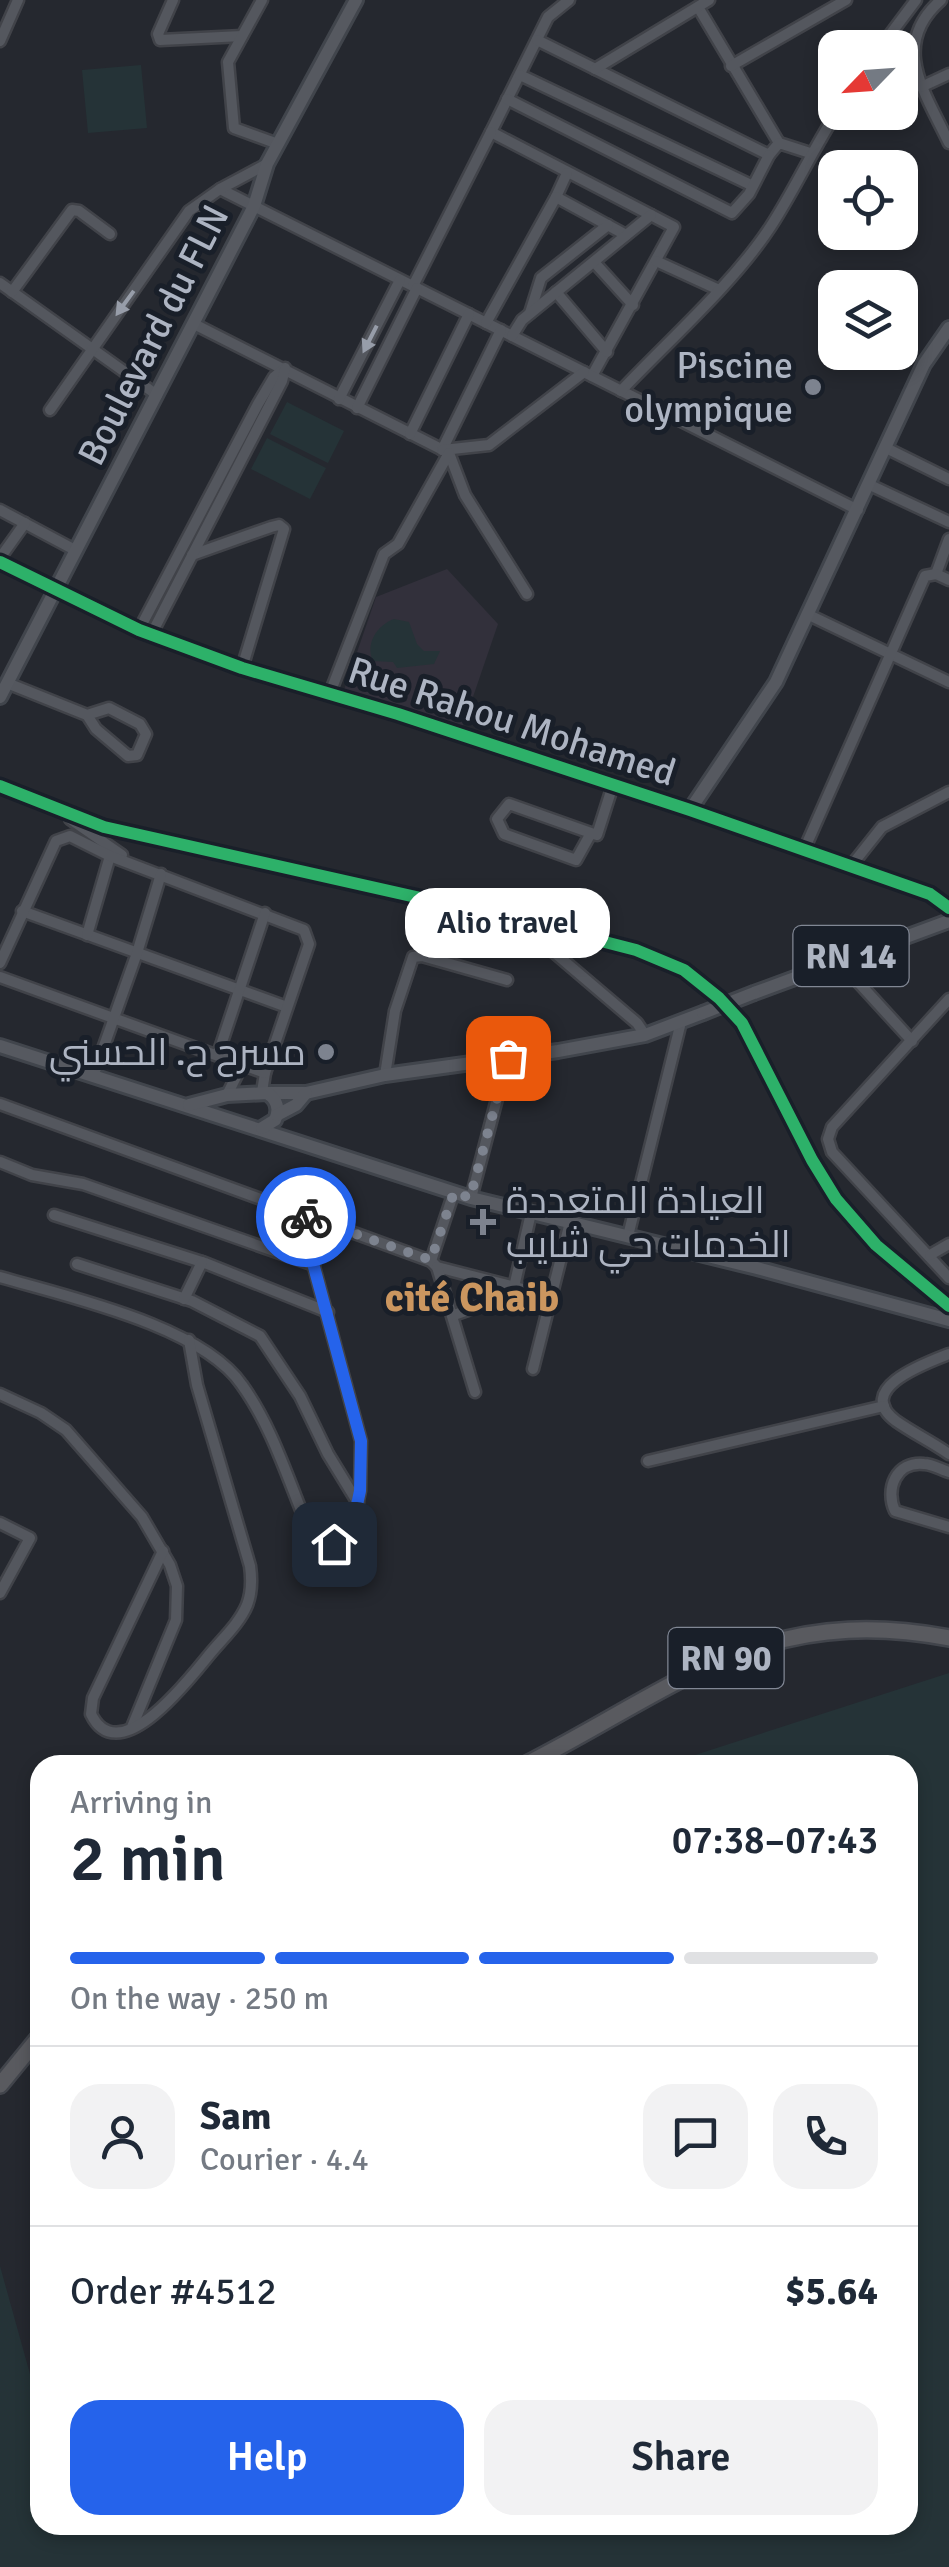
<!DOCTYPE html>
<html lang="en">
<head>
<meta charset="utf-8">
<style>
	:root { --surface:#fff; --page:#f2f2f3; --text:#1f2937; --muted:#747a83; --line:#e0e1e3; --accent:#2563eb }
	body { margin:0; font-family:Signika,Cairo,sans-serif; background:var(--page); color:var(--text); height:100vh; display:flex; flex-direction:column; font-size:38px; white-space:nowrap }
	* { box-sizing:border-box; margin:0 }
	p { font-size:32px; color:var(--muted) }
	.icon { flex:none; width:55px; height:55px; fill:none; stroke:currentColor; stroke-width:2; stroke-linecap:round; stroke-linejoin:round }
	.map { position:relative; flex:1; overflow:hidden }
	.drawer { position:absolute; left:30px; top:1755px; width:888px; height:780px; display:flex; flex-direction:column; background:var(--surface); border-radius:30px; box-shadow:0 5px 15px #0003 }
	.drawer>* { flex:none }
	.needle { width:65px; rotate:245deg }
	.buttons { position:absolute; left:818px; top:30px; display:grid; gap:20px }
	.buttons a { display:grid; place-items:center; width:100px; height:100px; border-radius:20px; background:var(--surface); box-shadow:0 5px 15px #0003; font-size:50px }
	.pin { position:absolute; display:grid; place-items:center; width:85px; height:85px; color:#fff; margin:-42px; border-radius:20px; box-shadow:0 5px 15px #0006 }
	.courier { position:absolute; display:grid; place-items:center; width:100px; height:100px; margin:-50px; border:8px solid #2563eb; border-radius:50%; background:#fff; color:#222; box-shadow:0 2px 12px #0007 }
	.bubble { position:absolute; height:70px; border-radius:30px; background:var(--surface); box-shadow:0 5px 15px #0003; font-size:32px; font-weight:600; line-height:70px; text-align:center }
	.summary em { font-style:normal; font-weight:600 }
	.summary div { display:flex; flex-direction:column-reverse }
	.summary { display:flex; align-items:center; justify-content:space-between; height:170px; padding:0 40px }
	h1 { font-size:65px; font-weight:600; line-height:75px }
	.bar { display:grid; grid-template-columns:repeat(4,1fr); gap:15px 10px; align-content:center; height:120px; padding:0 40px }
	.bar i { height:12px; border-radius:8px; background:var(--line) }
	.bar .active { background:var(--accent) }
	.bar p { grid-column:span 4 }
	.line { display:flex; align-items:center; gap:25px; padding:0 40px; border-top:2px solid var(--line) }
	.line div { flex:1 }
	.round { display:grid; place-items:center; flex:none; width:105px; height:105px; border-radius:30px; background:var(--page) }
	.cta { display:flex; gap:20px; margin-top:auto; padding:20px 40px }
	.cta a { flex:1; height:115px; border-radius:30px; background:var(--accent); color:#fff; font-size:40px; font-weight:600; line-height:115px; text-align:center }
	.cta a+a { background:var(--page); color:var(--text) }
	.map>svg:first-child { display:block }
	.medical { fill:#32303b }
	.green { fill:#253337 }
	.lines { fill:none; stroke-linecap:round; stroke-linejoin:round }
	.minor-casing { stroke:#414349; stroke-width:15 }
	.major-casing { stroke:#41454c; stroke-width:18 }
	.highway-casing { stroke:#41444b; stroke-width:20 }
	.minor { stroke:#54575e; stroke-width:10 }
	.major { stroke:#565960; stroke-width:12 }
	.highway { stroke:#595a5f; stroke-width:15 }
	.major-bridge-casing { stroke:#41454c; stroke-width:18; stroke-linecap:butt }
	.major-bridge { stroke:#565960; stroke-width:12 }
	.cycleway-casing { stroke:#191f29; stroke-width:19 }
	.cycleway { stroke:#2db169; stroke-width:12 }
	.oneway { fill:#979da9 }
	.done { stroke:#7d838f; stroke-width:10; stroke-dasharray:0 18 }
	.route { stroke:#2563eb; stroke-width:12 }
	.poi-dot { fill:#7d838f; stroke:#191f29; stroke-width:4 }
	.labels { text-anchor:middle; stroke-width:10; stroke-linejoin:round; paint-order:stroke }
	.shield { fill:#191f29; stroke:#818794; stroke-width:2.5 }
	.shield-label { font-size:35px; font-weight:bold; fill:#adb4c2 }
	.street-label { font-size:38px; fill:#adb4c2; stroke:#191f29 }
	.poi-label { font-size:38px; fill:#adb4c2; stroke:#191f29; text-anchor:end }
	.neighbourhood-label { font-size:40px; font-weight:bold; fill:#cb965f; stroke:#191f29 }
</style>
</head>
<body>
<div class="map">
<svg width="949" height="2567" viewBox="0 0 949 2567">
	<rect width="100%" height="100%" fill="#25282f"/>
	<path class="medical" d="M447 569 498 624 463 726 344 690 376 597Z"/>
	<g class="green">
		<path d="M141 65 147 128 88 133 82 70Z"/>
		<path d="M287 402 344 431 328 463 270 434Z"/>
		<path d="M267 438 326 468 310 499 251 469Z"/>
		<path d="M394 619 409 622 417 644 424 651H440L434 664 397 668 393 662 373 661C365 644 377 625 394 619Z"/>
		<path d="M949 1673V2567H0V2266L40 2410V2525H908V1765H664Z"/>
	</g>
	<g class="lines">
		<defs>
			<g id="minor">
				<path d="M173 0 158 34 160 40 242 36"/>
				<path d="M262 0 228 62 234 128 278 144"/>
				<path d="M569 0 548 17 491 132 674 227 592 376"/>
				<path d="M941 0C889 45 926 94 949 143"/>
				<path d="M698 7 779 143"/>
				<path d="M537 40 769 155 779 143 810 153"/>
				<path d="M0 41 18 0"/>
				<path d="M880 48 916 0"/>
				<path d="M731 66 846 0"/>
				<path d="M595 69 709 0"/>
				<path d="M520 75 751 185"/>
				<path d="M921 87 949 74"/>
				<path d="M507 99 732 213 749 194 769 155"/>
				<path d="M567 173 556 197 626 235"/>
				<path d="M220 189 858 510"/>
				<path d="M656 261 717 289"/>
				<path d="M594 262 633 305"/>
				<path d="M0 283 157 395"/>
				<path d="M413 286 491 132"/>
				<path d="M12 292 72 210 79 211 110 234"/>
				<path d="M556 292 607 352"/>
				<path d="M530 313 541 278 608 225"/>
				<path d="M486 323 556 197"/>
				<path d="M194 324 449 453 465 495 527 594"/>
				<path d="M512 336 522 320 651 215"/>
				<path d="M621 391C669 340 734 283 771 226 795 189 813 149 837 112"/>
				<path d="M339 399 400 280"/>
				<path d="M357 408 417 288"/>
				<path d="M50 410 189 211 220 189 267 164"/>
				<path d="M410 434 469 314"/>
				<path d="M886 448 949 479"/>
				<path d="M442 450 501 330"/>
				<path d="M443 450 489 445 584 372"/>
				<path d="M870 485 949 522"/>
				<path d="M0 510 75 550"/>
				<path d="M949 539 936 574 949 580"/>
				<path d="M192 555 271 527 279 525 284 529 242 668"/>
				<path d="M0 558 25 523"/>
				<path d="M0 562 139 630 242 668 398 714 690 810 930 894 949 908"/>
				<path d="M809 615 949 682"/>
				<path d="M139 630 258 404 274 377 285 368"/>
				<path d="M151 635 282 381 285 369"/>
				<path d="M7 683 87 715 96 729 128 756 137 755 146 734 140 724 109 708 87 715"/>
				<path d="M330 693 384 554 398 544 449 453"/>
				<path d="M0 786 104 827 527 922 636 950 684 970 719 998 742 1023 812 1160 836 1199 876 1245 949 1306"/>
				<path d="M70 819 122 855"/>
				<path d="M591 833 576 860 504 834 497 819 509 804 591 833 597 835 613 785"/>
				<path d="M804 850 925 576 936 574"/>
				<path d="M851 866 882 827 949 792"/>
				<path d="M22 911 287 1007"/>
				<path d="M527 922V927L536 937 637 1023 645 1035"/>
				<path d="M87 935 110 856"/>
				<path d="M838 960 912 1041"/>
				<path d="M0 963 56 841 70 836 110 856 304 930 309 944 265 1073 262 1092"/>
				<path d="M0 977 265 1073"/>
				<path d="M949 999 832 1127 828 1139 832 1152 949 1278"/>
				<path d="M218 1054 265 913"/>
				<path d="M94 1074 137 953 161 874"/>
				<path d="M385 1075 395 1011 413 957 422 956 507 980"/>
				<path d="M227 1095 237 1075 239 1062"/>
				<path d="M0 1104 431 1261 437 1267 550 1296"/>
				<path d="M0 1162 32 1175 83 1184 314 1265"/>
				<path d="M471 1198 508 1057"/>
				<path d="M54 1215 205 1263 328 1312"/>
				<path d="M628 1236 681 1022"/>
				<path d="M930 1255 949 1244"/>
				<path d="M431 1261 454 1192"/>
				<path d="M77 1264 192 1301 260 1336 300 1396 328 1454 358 1503"/>
				<path d="M437 1267 475 1392"/>
				<path d="M0 1277C68 1297 202 1326 242 1385 273 1428 289 1483 310 1532L317 1540 333 1543 348 1534 354 1519 360 1491 361 1441 300 1215"/>
				<path d="M184 1299 202 1262"/>
				<path d="M454 1315 505 1297 514 1287 531 1213"/>
				<path d="M949 1354C926 1363 853 1389 896 1421 913 1433 932 1442 949 1454"/>
				<path d="M533 1369 570 1222"/>
				<path d="M0 1394 41 1413 66 1430 142 1517 170 1565 177 1586 176 1620 132 1727"/>
				<path d="M648 1461 884 1406"/>
				<path d="M949 1472C942 1470 932 1464 924 1464 896 1461 885 1489 895 1511L949 1527"/>
				<path d="M0 1523 30 1538 0 1593"/>
				<path d="M163 1551 93 1698 91 1714C119 1772 190 1678 209 1655 222 1639 239 1624 247 1605 252 1592 252 1580 250 1566L197 1385 189 1340"/>
			</g>
			<g id="major">
				<path d="M0 697 254 206 267 164 356 0"/>
				<path d="M690 810 776 682 924 364 949 328"/>
				<path d="M754 993 949 921"/>
				<path d="M0 1046 471 1198 757 1268 949 1320"/>
				<path d="M267 1093H306L385 1075 558 1051 645 1035 703 1013"/>
				<path d="M189 1105 227 1095 267 1093C277 1099 280 1109 275 1120L262 1128"/>
				<path d="M277 1115 296 1105 306 1093"/>
			</g>
			<g id="highway">
				<path d="M525 1765C678 1687 763 1603 949 1638"/>
				<path d="M0 2085 40 2036"/>
			</g>
		</defs>
		<use href="#minor" class="minor-casing"/>
		<use href="#major" class="major-casing"/>
		<use href="#highway" class="highway-casing"/>
		<use href="#minor" class="minor"/>
		<use href="#major" class="major"/>
		<use href="#highway" class="highway"/>
		<defs>
			<path id="major-bridge" d="M703 1013 754 993"/>
		</defs>
		<use href="#major-bridge" class="major-bridge-casing"/>
		<use href="#major-bridge" class="major-bridge"/>
		<defs>
			<g id="cycleway">
				<path d="M0 562 139 630 242 668 398 714 690 810 930 894 949 908"/>
				<path d="M0 786 104 827 527 922 636 950 684 970 719 998 742 1023 812 1160 836 1199 876 1245 949 1306"/>
			</g>
		</defs>
		<use href="#cycleway" class="cycleway-casing"/>
		<use href="#cycleway" class="cycleway"/>
	</g>
	<defs><path id="oneway-solid" d="M-6-.8H1V-3.2L6.5 0L1 3.2V.8H-6Z" transform="scale(2.5)"/></defs>
	<g class="oneway">
		<use href="#oneway-solid" transform="translate(125 303) rotate(126)"/>
		<use href="#oneway-solid" transform="translate(370 339) rotate(117)"/>
	</g>
	<g class="lines">
		<path class="done" d="M306 1217 431 1260 454 1192 470 1198 508 1058"/>
		<path class="route" d="M306 1217 300 1215 361 1441 360 1491 354 1519 348 1534 334 1544"/>
	</g>
	<g class="poi-dot">
		<circle cx="813" cy="387" r="10"/>
		<circle cx="326" cy="1052" r="10"/>
		<path d="M478 1207h10v10h10v10h-10v10h-10v-10h-10v-10h10z"/>
	</g>
	<g class="labels">
		<g class="shield">
			<rect x="793.5" y="926" width="115" height="60" rx="8"/>
			<rect x="668.5" y="1628" width="115" height="60" rx="8"/>
		</g>
		<g class="shield-label">
			<text x="851" y="968">RN 14</text>
			<text x="726" y="1670">RN 90</text>
		</g>
		<g class="street-label">
			<text transform="translate(153 335) rotate(-63)" y="13">Boulevard du FLN</text>
			<text transform="translate(512 721) rotate(18)" y="13">Rue Rahou Mohamed</text>
		</g>
		<g class="poi-label">
			<text x="793" y="378">Piscine<tspan x="793" dy="44">olympique</tspan></text>
			<text x="306" y="1065">مسرح ح. الحسني</text>
			<text x="506" y="1213" text-anchor="start">العيادة المتعددة<tspan x="506" dy="44">الخدمات حي شايب</tspan></text>
		</g>
		<g class="neighbourhood-label">
			<text x="472" y="1311">cité Chaib</text>
		</g>
	</g>
</svg>
<div class="buttons">
<a><svg class="needle" viewBox="-14 -14 28 28"><path d="M0-13l5 13h-10z" fill="#e53935"/><path d="M0 13l5-13h-10z" fill="#747a83"/></svg></a>
<a><svg class="icon" aria-label="locate" viewBox="0 0 24 24"><circle cx="12" cy="12" r="6"/><path d="M12 2v4M12 18v4M2 12h4M18 12h4"/></svg></a>
<a><svg class="icon" aria-label="layers" viewBox="0 0 24 24"><path d="M12 4l9 5-9 5-9-5zM3 14l9 5 9-5"/></svg></a>
</div>
<div class="pin" style="left:508px;top:1058px;background:#ea580c"><svg class="icon" aria-label="bag" viewBox="0 0 24 24"><path d="M5 8h14l-1 12H6zM9 8a3 3 0 0 1 6 0"/></svg></div>
<div class="pin" style="left:334px;top:1544px;background:#1f2937"><svg class="icon" aria-label="home" viewBox="0 0 24 24"><path d="M3 11l9-7 9 7M6 9v11h12V9"/></svg></div>
<div class="courier" style="left:306px;top:1217px"><svg class="icon" aria-label="bike" viewBox="0 0 24 24"><circle cx="6" cy="16" r="4"/><circle cx="18" cy="16" r="4"/><path d="M6 16l4-8h5l3 8M10 8l3 8H6M13 5h3"/></svg></div>
<div class="bubble" style="left:405px;top:888px;width:205px">Alio travel</div>
<section class="drawer">
<div class="summary"><div><h1>2 min</h1><p>Arriving in</p></div><em>07:38–07:43</em></div>
<div class="bar"><i class="active"></i><i class="active"></i><i class="active"></i><i></i><p>On the way · 250 m</p></div>
<div class="line" style="height:180px"><a class="round"><svg class="icon" aria-label="person" viewBox="0 0 24 24"><circle cx="12" cy="8" r="4"/><path d="M4 21q1-7 8-7t8 7"/></svg></a><div><b>Sam</b><p>Courier · 4.4</p></div><a class="round"><svg class="icon" aria-label="chat" viewBox="0 0 24 24"><path d="M4 5h16v11H9l-5 4z"/></svg></a><a class="round"><svg class="icon" aria-label="phone" viewBox="0 0 24 24"><path d="M5 4h4l2 5-3 2q2 4 5 5l2-3 5 2v4C11 20 4 13 5 4z"/></svg></a></div>
<div class="line" style="height:130px"><div>Order #4512</div><b>$5.64</b></div>
<div class="cta"><a>Help</a><a>Share</a></div>
</section>
</div>
</body>
</html>
